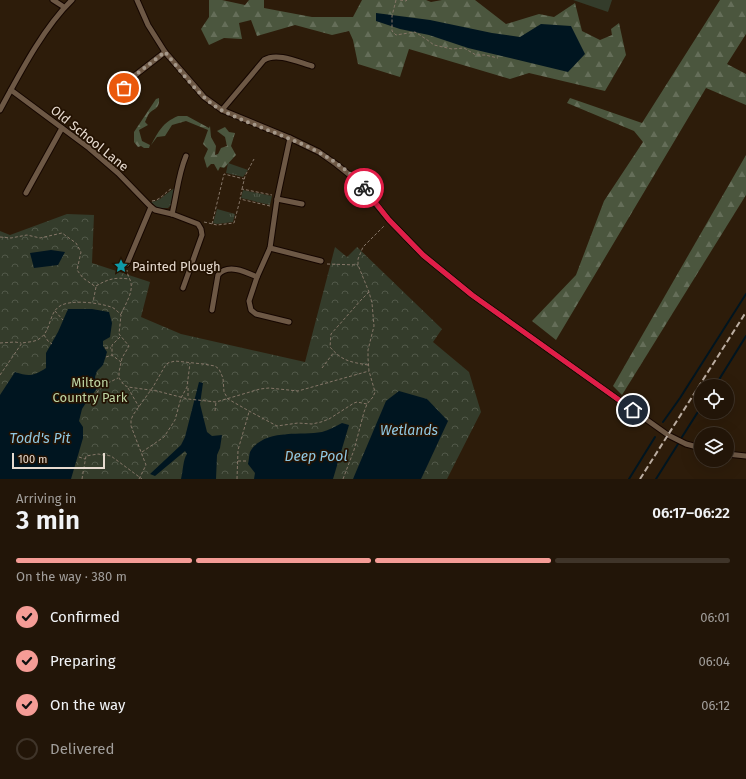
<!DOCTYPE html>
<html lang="en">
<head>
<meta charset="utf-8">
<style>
	:root { --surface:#221508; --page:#2e2216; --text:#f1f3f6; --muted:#a29f9c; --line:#3f3429; --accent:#f59c96 }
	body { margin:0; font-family:"Fira Sans",sans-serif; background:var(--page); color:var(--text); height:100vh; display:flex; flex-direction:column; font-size:15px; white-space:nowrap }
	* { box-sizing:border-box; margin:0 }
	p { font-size:13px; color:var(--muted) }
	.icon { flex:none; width:22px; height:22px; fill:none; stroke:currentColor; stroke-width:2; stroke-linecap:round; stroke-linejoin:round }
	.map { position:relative; height:479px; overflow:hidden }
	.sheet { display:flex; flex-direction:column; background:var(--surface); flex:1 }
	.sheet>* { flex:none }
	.controls { position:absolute; left:694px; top:379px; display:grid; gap:8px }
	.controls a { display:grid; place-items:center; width:40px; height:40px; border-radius:50%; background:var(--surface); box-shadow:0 4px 16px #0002,0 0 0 1px var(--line); font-size:20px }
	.scale { position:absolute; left:12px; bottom:10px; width:93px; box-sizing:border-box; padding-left:4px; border:2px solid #e6dacf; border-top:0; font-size:11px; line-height:14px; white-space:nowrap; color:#e6dacf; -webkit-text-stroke:3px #231202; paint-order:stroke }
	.pin { position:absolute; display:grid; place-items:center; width:34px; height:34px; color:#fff; margin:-17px; border:2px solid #fff; border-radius:50%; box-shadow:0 1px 4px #0007 }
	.courier { position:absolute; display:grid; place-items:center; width:40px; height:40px; margin:-20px; border:3px solid #e11d48; border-radius:50%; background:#fff; color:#222; box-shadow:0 1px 5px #0007 }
	.overview em { font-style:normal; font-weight:600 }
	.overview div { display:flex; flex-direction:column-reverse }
	.overview { display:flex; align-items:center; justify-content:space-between; height:68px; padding:0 16px }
	h1 { font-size:26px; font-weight:600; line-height:30px }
	.bar { display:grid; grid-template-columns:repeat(4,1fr); gap:6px 4px; align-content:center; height:48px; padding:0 16px }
	.bar i { height:5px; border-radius:3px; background:var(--line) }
	.bar .current { background:var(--accent) }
	.bar p { grid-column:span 4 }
	ol { padding:0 16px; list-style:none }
	li { display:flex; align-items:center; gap:12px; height:44px }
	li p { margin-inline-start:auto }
	li .icon { padding:4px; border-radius:50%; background:var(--accent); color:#111; stroke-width:4 }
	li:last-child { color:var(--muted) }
	li i { width:22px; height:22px; border:2px solid var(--line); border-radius:50% }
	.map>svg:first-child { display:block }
	.grass { fill:url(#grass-tufts) }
	.forest { fill:url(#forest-firs) }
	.park { fill:url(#park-crowns) }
	.pitch { fill:#343c2b }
	.water { fill:#001520 }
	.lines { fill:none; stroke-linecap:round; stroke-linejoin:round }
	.stream { stroke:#001520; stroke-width:2 }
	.street-casing { stroke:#150600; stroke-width:7 }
	.path { stroke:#857668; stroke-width:1; stroke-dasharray:3 2; stroke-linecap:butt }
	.street { stroke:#6d5845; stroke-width:5 }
	.rail { stroke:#bbada1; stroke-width:2; stroke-dasharray:6 3; stroke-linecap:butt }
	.done { stroke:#a5988a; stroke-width:4; stroke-dasharray:0 7.2 }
	.route { stroke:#e11d48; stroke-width:5 }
	.labels { text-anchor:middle; stroke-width:3.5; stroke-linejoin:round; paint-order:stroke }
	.street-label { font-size:13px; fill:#e6dacf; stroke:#231202 }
	.poi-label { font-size:13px; fill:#e6dacf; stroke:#231202; text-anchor:start }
	.park-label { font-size:13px; fill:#bed5a4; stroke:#231202 }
	.water-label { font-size:14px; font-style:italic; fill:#8fc8e3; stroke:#231202 }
</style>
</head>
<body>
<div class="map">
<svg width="746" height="479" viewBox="0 0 746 479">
	<defs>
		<pattern id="grass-tufts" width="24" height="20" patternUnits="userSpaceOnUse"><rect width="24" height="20" fill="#343c2b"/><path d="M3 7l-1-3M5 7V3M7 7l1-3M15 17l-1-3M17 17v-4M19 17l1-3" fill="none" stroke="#515849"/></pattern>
		<pattern id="forest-firs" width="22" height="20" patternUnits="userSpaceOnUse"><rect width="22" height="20" fill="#4b563e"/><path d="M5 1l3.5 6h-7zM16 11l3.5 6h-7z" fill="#656e59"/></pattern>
		<pattern id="park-crowns" width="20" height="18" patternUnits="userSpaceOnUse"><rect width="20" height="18" fill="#343c2b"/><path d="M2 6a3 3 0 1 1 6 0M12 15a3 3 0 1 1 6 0" fill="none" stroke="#515849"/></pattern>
	</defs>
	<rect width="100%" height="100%" fill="#2d1c0a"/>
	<g class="grass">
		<path d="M228 163 248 170 243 177 226 173Z"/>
		<path d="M175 188 172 204 168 208H158L151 202C162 201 165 193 175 188Z"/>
		<path d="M243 190 272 196 270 205 241 198Z"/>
		<path d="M217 209 235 214 233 222 217 224 213 223Z"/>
	</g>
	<g class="forest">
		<path d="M209 0H222L245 5 249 0H264V8L312 17H353L362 0H426L431 2 442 0H475L506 24 539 14 554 17 575 3 582 31 600 40 612 35 611 29 619 23 626 55 605 91 529 73 510 79 409 49 400 77 358 64 353 40 349 31 332 35 295 25 257 36 251 20 239 23 242 39 224 38 209 45 201 29 209 17Z"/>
		<path d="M720 0H746V34L727 64 746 74V105L706 88 556 340 532 321 576 275 604 201 643 142 634 131 567 103 570 98 642 123Z"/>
		<path d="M159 98C160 110 153 108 148 115 147 117 146 120 145 122L148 125 139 130 142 141 150 145 149 148H144L141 146 138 147 134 142V132L156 99Z"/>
		<path d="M178 116H187L209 128 210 126 211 137 216 146 215 155 218 154 221 148 227 146 225 137 217 131 225 127 229 132 235 133 231 146 236 155 224 168 220 167 218 171 214 164H211L207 168 204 158 208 149 203 144 208 130 186 121 172 125 165 136 157 137 151 145C159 131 162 123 178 116Z"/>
		<path d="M746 155V195L622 395 613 386Z"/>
	</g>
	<path class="park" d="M67 214 94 215 92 263 150 282 141 317 181 334 305 362 335 247 347 257 357 247 442 329 433 342 469 372 481 412 447 479H0V231L10 235Z"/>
	<path class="pitch" d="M573 0H612L608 12Z"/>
	<g class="water">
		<path d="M376 13 430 20 492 33 520 37 541 24 571 26 585 54 568 72 468 48 429 35 400 29 376 21Z"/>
		<path d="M51 250 65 252 58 265 34 268 30 253Z"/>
		<path d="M68 309H92L109 312 112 323 110 337 103 341V346L107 352 103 365 97 371 95 377 97 387 96 390 87 401 82 409 79 421 83 427V438L71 479H0V395L15 372C29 377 34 376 46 368V353L58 332Z"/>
		<path d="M199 382 203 383 200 404 207 432 212 436 222 435 220 448 217 455 216 479H181C183 472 183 459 187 454L185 451 155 476 150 474 181 445 185 437Z"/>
		<path d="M399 391 427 399 448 421 422 477 421 479H353L386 401Z"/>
		<path d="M342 423 349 425 333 479H254L255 473 248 464C249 460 249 455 250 452 264 428 300 436 322 432 329 430 336 426 342 423Z"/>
	</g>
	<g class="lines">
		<g class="stream">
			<path d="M715 386 746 336"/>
			<path d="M663 422 680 398 746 294"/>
			<path d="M682 437 701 407"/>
			<path d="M629 479 655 437"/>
			<path d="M656 479 678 444"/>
		</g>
		<defs>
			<g id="street">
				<path d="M53 0 64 7"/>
				<path d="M137 0 148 25 165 52 204 97 222 110 290 138 319 152 336 164 356 180 389 220 423 255 472 295 668 435 686 444 701 448"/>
				<path d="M124 88 129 80 165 52"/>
				<path d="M11 90 89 148 118 173 151 207 155 210 172 214 198 224 201 229 202 235 183 288"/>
				<path d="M0 110C19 75 43 28 72 0"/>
				<path d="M222 110 264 60C277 52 298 62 312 66"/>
				<path d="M26 193 62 128"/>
				<path d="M277 199 302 204"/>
				<path d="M172 214C177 194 178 175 186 156"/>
				<path d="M270 248 321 261"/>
				<path d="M127 264 151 207"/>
				<path d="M257 277 270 248 277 199 290 138"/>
				<path d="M212 310 218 275C228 263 246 272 257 277L249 301 251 310 256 314 289 322"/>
				<path d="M727 454 746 456"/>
			</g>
		</defs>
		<use href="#street" class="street-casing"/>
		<g class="path">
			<path d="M396 0 392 16V31L396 35 415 32 426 39 434 45 452 49 464 48 476 55H485L498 58"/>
			<path d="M400 0 406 1 407 0"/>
			<path d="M242 189 245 176 254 159"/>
			<path d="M152 201C161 200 164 193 171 189"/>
			<path d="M270 206 240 199 242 189 272 195"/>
			<path d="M204 222 217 225 234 223 240 200"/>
			<path d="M212 224 224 174 244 179"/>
			<path d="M0 237 11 238 27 235 40 238 62 233 76 243 81 252 77 270 83 278 96 287 93 302"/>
			<path d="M327 264 358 265"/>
			<path d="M96 286C108 279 115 277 129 279"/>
			<path d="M55 311 63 320"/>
			<path d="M121 314C125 305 133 293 131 283 130 278 127 275 127 270"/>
			<path d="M44 335 48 341 52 344"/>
			<path d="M120 337 112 345V355L121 362"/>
			<path d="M0 343 15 342 21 343"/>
			<path d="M105 348H111"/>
			<path d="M106 357 112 355"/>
			<path d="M368 365C350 362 342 361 330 347L331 334 361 300 369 292"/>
			<path d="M322 368 334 352"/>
			<path d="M0 375 22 343C27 342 35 342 39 339 52 331 48 313 60 306 71 299 100 303 111 307 115 308 118 312 121 315L119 334 129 346 122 358 119 372V378L124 385 128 387 157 391 188 399 207 401 216 402 260 389 269 388 298 391 369 371"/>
			<path d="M98 383 106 384 118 378"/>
			<path d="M128 388 139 407"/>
			<path d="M188 388V398"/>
			<path d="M93 396 106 384"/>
			<path d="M215 411 216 402"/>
			<path d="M142 452 164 437 175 420 181 398 187 387 190 363"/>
			<path d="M79 457 85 459"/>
			<path d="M238 461H248"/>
			<path d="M82 479 86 456 98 454 111 456 142 479"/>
			<path d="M139 479 146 465 131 426V420L133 415 153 387 165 366 168 363 175 361 203 364 215 366 219 369 223 378 224 392 228 399 249 411 277 426 298 423 312 424 321 422 329 419 354 403 357 402 367 404"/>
			<path d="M237 479 238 450 249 412"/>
			<path d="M343 479 354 450 364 412 367 404 373 397 375 392 369 371 368 358V350L374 326 372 303 369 292 358 265V259L363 247 385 225"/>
		</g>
		<use href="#street" class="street"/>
		<path class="rail" d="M640 479 746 312"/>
	</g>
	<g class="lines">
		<path class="done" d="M124 88 129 80 165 52C181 71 200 99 223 111 271 135 328 145 364 188"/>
		<path class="route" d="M364 188 389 220 423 255 472 295 633 410"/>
	</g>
	<defs>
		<symbol id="sight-bare" viewBox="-9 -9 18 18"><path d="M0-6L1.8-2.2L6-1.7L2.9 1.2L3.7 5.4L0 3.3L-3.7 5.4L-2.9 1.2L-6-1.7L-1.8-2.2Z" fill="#0f9aa8" stroke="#231202" stroke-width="2.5" paint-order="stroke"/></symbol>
	</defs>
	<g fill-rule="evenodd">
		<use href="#sight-bare" x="111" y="256" width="20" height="20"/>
	</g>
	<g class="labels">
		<g class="street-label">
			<text transform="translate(90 138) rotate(39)" y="5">Old School Lane</text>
		</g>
		<g class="poi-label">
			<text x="132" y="271">Painted Plough</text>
		</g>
		<g class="park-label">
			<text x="90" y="387">Milton<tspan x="90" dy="15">Country Park</tspan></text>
		</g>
		<g class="water-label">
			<text x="409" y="435">Wetlands</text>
			<text x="40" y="443">Todd's Pit</text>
			<text x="316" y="461">Deep Pool</text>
		</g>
	</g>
</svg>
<div class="controls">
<a><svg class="icon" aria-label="locate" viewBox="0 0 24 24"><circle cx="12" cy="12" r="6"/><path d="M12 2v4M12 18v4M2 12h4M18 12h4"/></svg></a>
<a><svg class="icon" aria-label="layers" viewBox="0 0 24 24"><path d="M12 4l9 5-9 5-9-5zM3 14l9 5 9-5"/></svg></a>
</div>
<div class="scale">100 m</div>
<div class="pin" style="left:124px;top:88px;background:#ea580c"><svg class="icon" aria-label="bag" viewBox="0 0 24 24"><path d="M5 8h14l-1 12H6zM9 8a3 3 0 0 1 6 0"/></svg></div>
<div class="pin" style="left:633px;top:410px;background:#1f2937"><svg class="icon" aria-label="home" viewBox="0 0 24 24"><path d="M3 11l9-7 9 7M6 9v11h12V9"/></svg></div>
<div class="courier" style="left:364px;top:188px"><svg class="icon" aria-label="bike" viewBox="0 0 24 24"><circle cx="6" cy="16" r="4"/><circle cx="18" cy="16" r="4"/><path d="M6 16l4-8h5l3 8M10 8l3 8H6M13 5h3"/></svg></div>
</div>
<section class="sheet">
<div class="overview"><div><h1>3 min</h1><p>Arriving in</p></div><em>06:17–06:22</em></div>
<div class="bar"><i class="current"></i><i class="current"></i><i class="current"></i><i></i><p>On the way · 380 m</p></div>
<ol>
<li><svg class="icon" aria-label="check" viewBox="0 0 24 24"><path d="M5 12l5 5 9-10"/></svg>Confirmed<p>06:01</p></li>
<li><svg class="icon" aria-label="check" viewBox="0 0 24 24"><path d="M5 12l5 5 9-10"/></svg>Preparing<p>06:04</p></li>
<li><svg class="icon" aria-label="check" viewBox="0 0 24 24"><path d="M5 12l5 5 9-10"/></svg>On the way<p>06:12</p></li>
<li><i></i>Delivered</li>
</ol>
</section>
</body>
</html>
